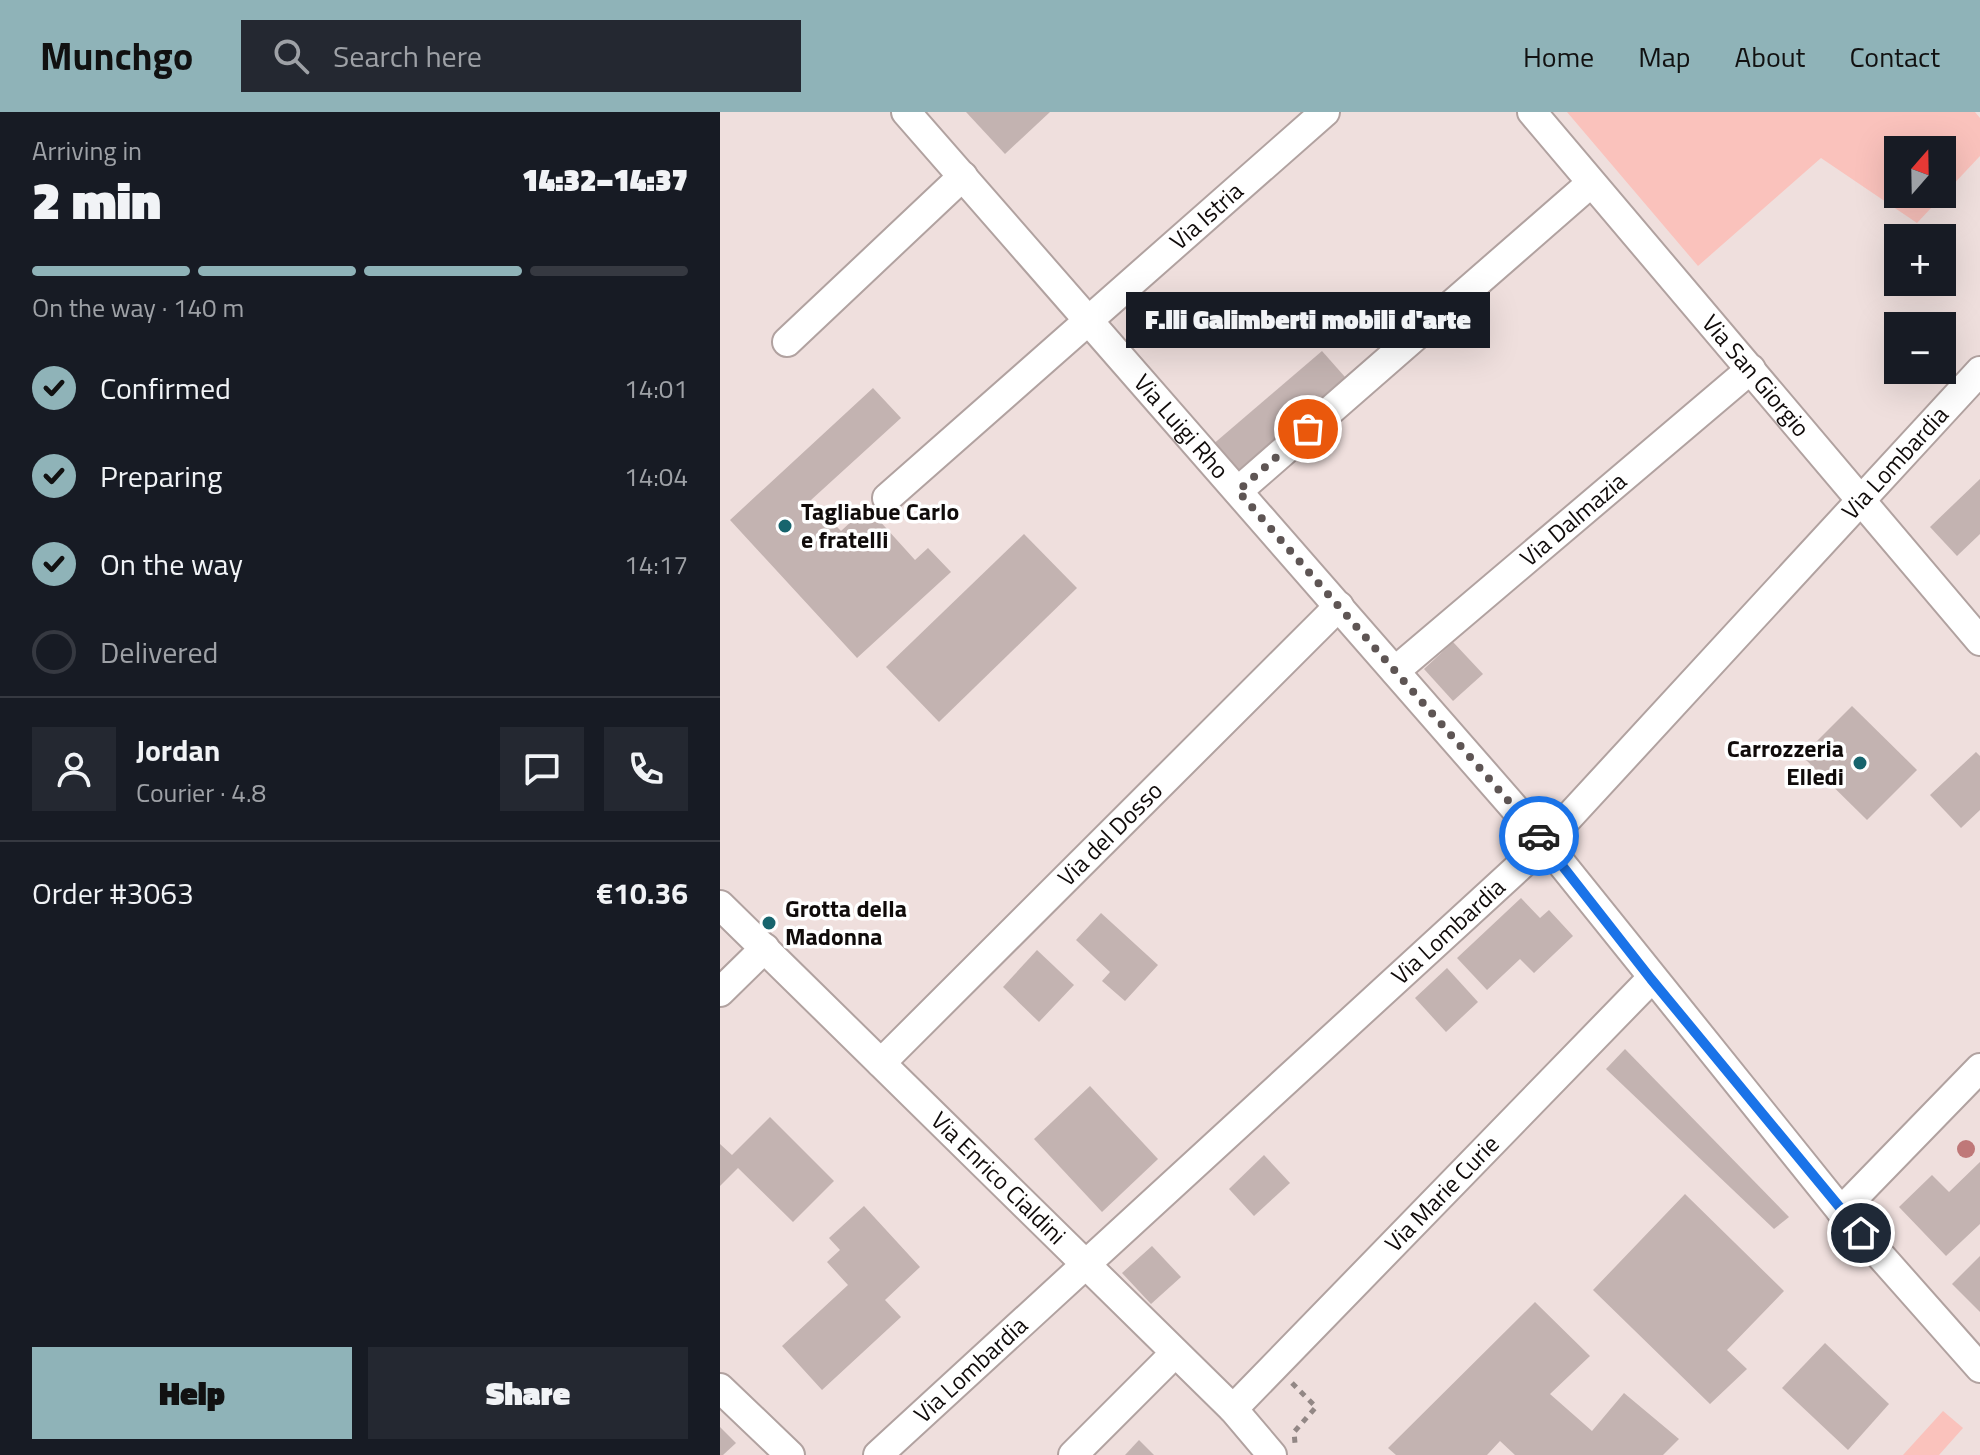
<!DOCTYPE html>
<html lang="en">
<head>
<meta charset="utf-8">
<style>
	:root { --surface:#171b24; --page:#242831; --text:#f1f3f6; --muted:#9ea1a6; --line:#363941; --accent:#8fb3b8 }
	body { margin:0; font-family:"Titillium Web",sans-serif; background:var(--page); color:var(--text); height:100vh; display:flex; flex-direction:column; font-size:30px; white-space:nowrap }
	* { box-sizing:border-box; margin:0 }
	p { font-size:26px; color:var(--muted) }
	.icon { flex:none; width:44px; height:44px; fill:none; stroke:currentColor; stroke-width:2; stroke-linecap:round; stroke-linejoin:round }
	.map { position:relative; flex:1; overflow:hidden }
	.sheet { display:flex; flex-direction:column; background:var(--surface); width:720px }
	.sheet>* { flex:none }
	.needle { width:52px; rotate:20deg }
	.buttons { position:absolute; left:1164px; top:24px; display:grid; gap:16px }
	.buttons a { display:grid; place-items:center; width:72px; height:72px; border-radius:0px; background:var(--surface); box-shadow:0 8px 32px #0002; font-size:40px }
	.pin { position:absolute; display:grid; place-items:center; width:68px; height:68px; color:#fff; margin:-34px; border:4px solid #fff; border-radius:50%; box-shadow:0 2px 8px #0007 }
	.courier { position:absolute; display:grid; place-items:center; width:80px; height:80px; margin:-40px; border:6px solid #1a73e8; border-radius:50%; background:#fff; color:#222; box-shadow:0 2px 10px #0007 }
	.bubble { position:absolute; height:56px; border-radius:0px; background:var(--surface); box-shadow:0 8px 32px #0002; font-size:26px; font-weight:800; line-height:56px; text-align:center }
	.headline em { font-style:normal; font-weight:800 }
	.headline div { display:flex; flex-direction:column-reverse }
	.headline { display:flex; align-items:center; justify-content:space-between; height:136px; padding:0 32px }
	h1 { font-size:52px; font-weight:800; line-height:60px }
	.bar { display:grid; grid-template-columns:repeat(4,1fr); gap:12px 8px; align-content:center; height:96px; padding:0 32px }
	.bar i { height:10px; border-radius:6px; background:var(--line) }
	.bar .active { background:var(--accent) }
	.bar p { grid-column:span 4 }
	.line { display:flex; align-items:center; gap:20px; padding:0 32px; border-top:2px solid var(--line) }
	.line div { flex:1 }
	.round { display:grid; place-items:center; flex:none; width:84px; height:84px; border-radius:0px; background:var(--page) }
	ol { padding:0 32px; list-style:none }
	li { display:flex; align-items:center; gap:24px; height:88px }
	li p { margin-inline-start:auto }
	li .icon { padding:8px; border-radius:50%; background:var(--accent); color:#111; stroke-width:4 }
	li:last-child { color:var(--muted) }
	li i { width:44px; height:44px; border:4px solid var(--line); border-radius:50% }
	.button { display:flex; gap:16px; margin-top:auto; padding:16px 32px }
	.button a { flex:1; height:92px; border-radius:0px; background:var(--accent); color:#111; font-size:32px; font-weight:800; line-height:92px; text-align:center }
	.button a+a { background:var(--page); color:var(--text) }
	header { display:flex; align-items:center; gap:48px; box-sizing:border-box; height:112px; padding:0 40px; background:var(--accent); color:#111 }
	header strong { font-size:38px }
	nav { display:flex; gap:44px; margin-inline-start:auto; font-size:28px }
	.search { width:560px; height:72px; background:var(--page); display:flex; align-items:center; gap:20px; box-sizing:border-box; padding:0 28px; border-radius:0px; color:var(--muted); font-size:30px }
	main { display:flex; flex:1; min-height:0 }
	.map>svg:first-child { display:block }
	.green { fill:#fac2bc; fill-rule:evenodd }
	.building { fill:#c3b3b1 }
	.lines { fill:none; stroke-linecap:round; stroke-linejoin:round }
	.minor-casing { stroke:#b1a2a0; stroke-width:32 }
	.path { stroke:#928785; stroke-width:5; stroke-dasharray:6 6; stroke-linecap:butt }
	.minor { stroke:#fff; stroke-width:28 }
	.tree { fill:#bf7878 }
	.done { stroke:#5e5554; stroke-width:8; stroke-dasharray:0 14.4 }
	.route { stroke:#1a73e8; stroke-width:10 }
	.poi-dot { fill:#17646d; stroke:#fff; stroke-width:3 }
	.labels { text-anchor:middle; stroke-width:7; stroke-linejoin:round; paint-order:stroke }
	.street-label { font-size:24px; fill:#100b0a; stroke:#fff }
	.poi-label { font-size:24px; font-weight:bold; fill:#100b0a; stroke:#fff; text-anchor:start }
</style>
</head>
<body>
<header>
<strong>Munchgo</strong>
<div class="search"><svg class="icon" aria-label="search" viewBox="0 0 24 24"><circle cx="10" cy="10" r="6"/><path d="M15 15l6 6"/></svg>Search here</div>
<nav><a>Home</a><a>Map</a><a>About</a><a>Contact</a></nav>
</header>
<main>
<section class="sheet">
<div class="headline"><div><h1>2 min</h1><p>Arriving in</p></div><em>14:32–14:37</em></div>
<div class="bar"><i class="active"></i><i class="active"></i><i class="active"></i><i></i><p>On the way · 140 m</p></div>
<ol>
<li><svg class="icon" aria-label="check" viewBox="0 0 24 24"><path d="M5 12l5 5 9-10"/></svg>Confirmed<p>14:01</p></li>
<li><svg class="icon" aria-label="check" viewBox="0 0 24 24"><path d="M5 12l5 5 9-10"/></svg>Preparing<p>14:04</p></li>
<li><svg class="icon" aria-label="check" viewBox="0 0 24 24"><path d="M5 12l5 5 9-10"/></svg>On the way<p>14:17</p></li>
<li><i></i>Delivered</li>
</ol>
<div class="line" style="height:144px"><a class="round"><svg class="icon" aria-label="person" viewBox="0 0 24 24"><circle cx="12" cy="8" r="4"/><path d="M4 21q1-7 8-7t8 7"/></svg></a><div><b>Jordan</b><p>Courier · 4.8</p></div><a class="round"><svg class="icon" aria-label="chat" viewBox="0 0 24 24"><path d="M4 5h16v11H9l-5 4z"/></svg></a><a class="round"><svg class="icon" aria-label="phone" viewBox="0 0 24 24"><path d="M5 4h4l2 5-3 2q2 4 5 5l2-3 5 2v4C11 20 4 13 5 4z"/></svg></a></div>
<div class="line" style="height:104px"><div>Order #3063</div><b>€10.36</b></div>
<div class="button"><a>Help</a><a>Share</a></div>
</section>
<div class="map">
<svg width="1260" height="1343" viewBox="0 0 1260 1343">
	<rect width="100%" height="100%" fill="#efdfdd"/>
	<g class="green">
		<path d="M847 0H1255L1260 6V44L1197 111 1101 46 978 154ZM1178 38H1222V82H1178Z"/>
		<path d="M1223 1299 1243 1316 1219 1343H1183Z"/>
	</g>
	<g class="building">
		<path d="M246 0H330L285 42Z"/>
		<path d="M602 239 625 265 515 361 491 334Z"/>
		<path d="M153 276 181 306 91 388 121 419 147 395 195 448 208 436 231 460 137 546 10 408Z"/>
		<path d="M1260 367V422L1237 444 1210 415Z"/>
		<path d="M304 422 357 476 219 610 166 555Z"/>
		<path d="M733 530 763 562 733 589 704 557Z"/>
		<path d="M1132 594 1197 658 1147 708 1082 644Z"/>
		<path d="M1256 640 1260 644V698L1241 716 1210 683Z"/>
		<path d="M801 786 820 806 829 798 853 824 814 861 800 847 767 878 737 846Z"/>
		<path d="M381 801 438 853 405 889 382 869 390 860 356 828Z"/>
		<path d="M317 838 354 873 319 910 283 875Z"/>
		<path d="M727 856 758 890 726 920 695 886Z"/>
		<path d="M905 937 1069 1105 1054 1117 886 957Z"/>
		<path d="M370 974 438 1047 382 1100 314 1027Z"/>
		<path d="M50 1005 114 1069 73 1110 18 1056 0 1074V1032L12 1043Z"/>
		<path d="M544 1043 570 1071 534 1104 509 1077Z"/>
		<path d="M1260 1050V1112L1226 1144 1179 1095 1212 1063 1229 1080Z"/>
		<path d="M965 1082 1064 1179 1007 1238 1027 1257 990 1292 873 1178Z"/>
		<path d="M144 1094 200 1155 165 1188 181 1205 102 1278 62 1234 128 1173 107 1150 120 1138 109 1126Z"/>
		<path d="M432 1134 461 1165 431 1192 402 1161Z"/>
		<path d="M1260 1144V1200L1232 1172Z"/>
		<path d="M815 1190 870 1244 830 1282 872 1319 904 1281 959 1327 943 1343H795L780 1329 767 1343H676L668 1336Z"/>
		<path d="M1105 1231 1169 1292 1128 1338 1062 1276Z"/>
		<path d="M0 1315 16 1331 3 1343H0Z"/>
		<path d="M419 1328 434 1343H405Z"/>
	</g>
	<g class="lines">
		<defs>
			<g id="minor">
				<path id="s1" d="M186 0 825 731 1121 1099 1260 1256"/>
				<path id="s2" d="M812 0 1260 529"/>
				<path d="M67 230 243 64"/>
				<path d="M518 379 871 71"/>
				<path id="s3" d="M167 386 605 0"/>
				<path id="s4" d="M675 559 1031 257"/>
				<path id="s5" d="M0 793 513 1297 552 1343"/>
				<path d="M0 880 45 836"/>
				<path id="s6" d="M161 951 619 494"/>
				<path d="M1121 1099 1260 956"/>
				<path d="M0 1276 70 1343"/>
				<path id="s7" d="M513 1297 931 867"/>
				<path id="s8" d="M158 1343 825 731 1260 259"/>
				<path d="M353 1343 455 1241"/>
			</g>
		</defs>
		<use href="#minor" class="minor-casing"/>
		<path class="path" d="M572 1271 596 1295 574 1320 575 1331"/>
		<use href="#minor" class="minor"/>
	</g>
	<circle class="tree" cx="1246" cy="1037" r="9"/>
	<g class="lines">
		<path class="done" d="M588 317 518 379 819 724"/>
		<path class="route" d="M819 724 931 867 1141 1121"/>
	</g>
	<g class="poi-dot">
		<circle cx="65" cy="414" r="8"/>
		<circle cx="1140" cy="651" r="8"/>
		<circle cx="49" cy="811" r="8"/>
	</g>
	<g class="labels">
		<g class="street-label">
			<text dy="8" stroke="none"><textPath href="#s3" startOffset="426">Via Istria</textPath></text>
			<text dy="8" stroke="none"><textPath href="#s2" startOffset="346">Via San Giorgio</textPath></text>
			<text dy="8" stroke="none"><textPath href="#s1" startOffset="418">Via Luigi Rho</textPath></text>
			<text dy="8" stroke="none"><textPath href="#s8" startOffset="1422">Via Lombardia</textPath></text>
			<text dy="8" stroke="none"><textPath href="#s4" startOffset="234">Via Dalmazia</textPath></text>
			<text dy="8" stroke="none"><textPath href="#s6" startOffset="324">Via del Dosso</textPath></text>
			<text dy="8" stroke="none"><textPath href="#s8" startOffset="774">Via Lombardia</textPath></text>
			<text dy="8" stroke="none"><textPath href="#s5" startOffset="390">Via Enrico Cialdini</textPath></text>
			<text dy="8" stroke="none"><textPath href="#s7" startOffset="300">Via Marie Curie</textPath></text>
			<text dy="8" stroke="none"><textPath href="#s8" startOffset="126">Via Lombardia</textPath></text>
		</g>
		<g class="poi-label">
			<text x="81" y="408">Tagliabue Carlo<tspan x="81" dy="28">e fratelli</tspan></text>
			<text x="1124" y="645" text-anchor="end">Carrozzeria<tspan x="1124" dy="28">Elledi</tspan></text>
			<text x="65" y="805">Grotta della<tspan x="65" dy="28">Madonna</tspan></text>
		</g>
	</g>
</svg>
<div class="buttons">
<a><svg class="needle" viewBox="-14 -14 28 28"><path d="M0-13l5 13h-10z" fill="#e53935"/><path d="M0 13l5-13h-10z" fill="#9ea1a6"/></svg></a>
<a>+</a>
<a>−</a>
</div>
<div class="pin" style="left:588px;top:317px;background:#ea580c"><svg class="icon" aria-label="bag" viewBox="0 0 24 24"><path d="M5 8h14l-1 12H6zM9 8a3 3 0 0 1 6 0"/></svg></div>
<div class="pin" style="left:1141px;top:1121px;background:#1f2937"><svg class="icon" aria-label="home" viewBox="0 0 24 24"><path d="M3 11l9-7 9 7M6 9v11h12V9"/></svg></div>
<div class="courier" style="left:819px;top:724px"><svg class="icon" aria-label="car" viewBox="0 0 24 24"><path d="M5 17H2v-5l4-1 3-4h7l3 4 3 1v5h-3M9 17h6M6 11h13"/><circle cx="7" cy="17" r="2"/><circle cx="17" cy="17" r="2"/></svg></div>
<div class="bubble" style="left:406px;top:180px;width:364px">F.lli Galimberti mobili d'arte</div>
</div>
</main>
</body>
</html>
